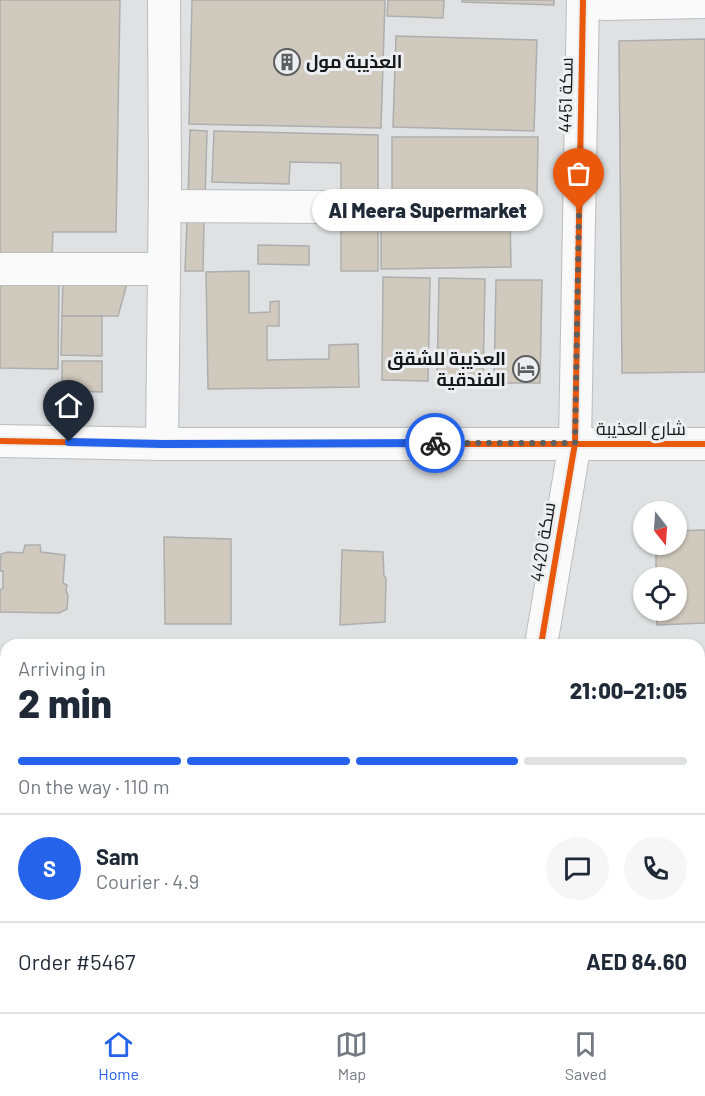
<!DOCTYPE html>
<html lang="en">
<head>
<meta charset="utf-8">
<style>
	:root { --surface:#fff; --page:#f6f6f7; --text:#1f2937; --muted:#747a83; --line:#e0e1e3; --accent:#2563eb }
	body { margin:0; font-family:Barlow,Cairo,sans-serif; background:var(--page); color:var(--text); height:100vh; display:flex; flex-direction:column; font-size:22px; white-space:nowrap }
	* { box-sizing:border-box; margin:0 }
	p { font-size:20px; color:var(--muted) }
	.icon { flex:none; width:33px; height:33px; fill:none; stroke:currentColor; stroke-width:2; stroke-linecap:round; stroke-linejoin:round }
	.map { position:relative; flex:1; overflow:hidden }
	.drawer { position:absolute; left:0px; top:639px; width:705px; height:374px; display:flex; flex-direction:column; background:var(--surface); border-radius:18px 18px 0 0; box-shadow:0 2px 4px #0004 }
	.drawer>* { flex:none }
	.needle { width:39px; rotate:163deg }
	.buttons { position:absolute; left:633px; top:501px; display:grid; gap:12px }
	.buttons a { display:grid; place-items:center; width:54px; height:54px; border-radius:50%; background:var(--surface); box-shadow:0 2px 4px #0004; font-size:30px }
	.pin { position:absolute; display:grid; place-items:center; width:51px; height:51px; color:#fff; margin:-62px -26px; border-radius:50% 50% 50% 0; rotate:-45deg; box-shadow:0 0 6px #0007 }
	.pin .icon { rotate:45deg }
	.courier { position:absolute; display:grid; place-items:center; width:60px; height:60px; margin:-30px; border:4px solid #2563eb; border-radius:50%; background:#fff; color:#222; box-shadow:0 2px 8px #0007 }
	.bubble { position:absolute; height:42px; border-radius:21px; background:var(--surface); box-shadow:0 2px 4px #0004; font-size:20px; font-weight:800; line-height:42px; text-align:center }
	.summary em { font-style:normal; font-weight:800 }
	.summary div { display:flex; flex-direction:column-reverse }
	.summary { display:flex; align-items:center; justify-content:space-between; height:102px; padding:0 18px }
	h1 { font-size:39px; font-weight:800; line-height:45px }
	.bar { display:grid; grid-template-columns:repeat(4,1fr); gap:9px 6px; align-content:center; height:72px; padding:0 18px }
	.bar i { height:8px; border-radius:4px; background:var(--line) }
	.bar .current { background:var(--accent) }
	.bar p { grid-column:span 4 }
	.line { display:flex; align-items:center; gap:15px; padding:0 18px; border-top:2px solid var(--line) }
	.line div { flex:1 }
	.round { display:grid; place-items:center; flex:none; width:63px; height:63px; border-radius:32px; background:var(--page) }
	.tabs { display:flex; justify-content:space-around; align-items:center; height:84px; border-top:2px solid var(--line); background:var(--surface); font-size:16px; color:var(--muted) }
	.tabs a { display:grid; justify-items:center; gap:3px }
	.tabs .current { color:var(--accent) }
	.map>svg:first-child { display:block }
	.building { fill:#d0c9bd; stroke:#adaeae; stroke-width:1.5 }
	.lines { fill:none; stroke-linecap:round; stroke-linejoin:round }
	.minor-casing { stroke:#bbbcbd; stroke-width:34 }
	.minor { stroke:#fafafb; stroke-width:32 }
	.cycleway-casing { stroke:#edeef1; stroke-width:10 }
	.cycleway { stroke:#e8590c; stroke-width:6 }
	.done { stroke:#5d5e5f; stroke-width:6; stroke-dasharray:0 10.8 }
	.route { stroke:#2563eb; stroke-width:8 }
	.labels { text-anchor:middle; stroke-width:6; stroke-linejoin:round; paint-order:stroke }
	.poi-label { font-size:18px; font-weight:bold; fill:#161718; stroke:#edeef1; text-anchor:start }
	.street-label { font-size:18px; fill:#161718; stroke:#edeef1 }
</style>
</head>
<body>
<div class="map">
<svg width="705" height="1012" viewBox="0 0 705 1012">
	<rect width="100%" height="100%" fill="#e0e1e3"/>
	<g class="building">
		<path d="M0 0H120L116 232H53L52 254 0 253Z"/>
		<path d="M192 0H385L381 128 189 124Z"/>
		<path d="M388 0H444L443 18 387 16Z"/>
		<path d="M462 0H554V5L462 2Z"/>
		<path d="M396 36 537 40 534 131 393 127Z"/>
		<path d="M705 39V372L622 373 619 41Z"/>
		<path d="M190 130 207 131 205 199 188 198Z"/>
		<path d="M214 131 378 135V271H341V163L290 162 289 184 212 182Z"/>
		<path d="M392 137H538L537 199H392Z"/>
		<path d="M510 214 511 267 381 269V216Z"/>
		<path d="M187 219 204 220 203 271H185Z"/>
		<path d="M258 245 309 246V265L258 264Z"/>
		<path d="M249 271V313L270 312V302L279 301V326H267V360L329 359V345L358 344 359 387 208 389 206 272Z"/>
		<path d="M383 277 430 278 428 381 382 380Z"/>
		<path d="M439 278 485 279 483 382 437 381Z"/>
		<path d="M0 279 59 280 58 369 0 368Z"/>
		<path d="M63 279 128 280 118 316H62Z"/>
		<path d="M496 280H542L540 383H494Z"/>
		<path d="M62 316H102V356L61 355Z"/>
		<path d="M62 361H102V392L62 391Z"/>
		<path d="M705 530V623L657 625 656 610H676V578H656V544H676V531Z"/>
		<path d="M164 537 231 539V624H165Z"/>
		<path d="M25 545H40L41 552 65 555 63 583 67 585 66 591 68 595 67 609 59 613 0 612V590L3 588V571H0L1 554 8 552 23 553Z"/>
		<path d="M342 550 383 552 384 576 386 578 385 622 340 625Z"/>
		<rect x="0" y="654" width="6" height="71"/>
		<path d="M699 655 705 656V733H699Z"/>
		<path d="M699 749 705 750 699 809Z"/>
		<path d="M6 802V828H3L5 819 0 818 2 804Z"/>
		<path d="M0 892 6 894V934L0 933Z"/>
		<path d="M0 945 6 947V992L0 990Z"/>
		<path d="M0 1006 24 1011 23 1012H0Z"/>
		<path d="M300 1006H352L351 1012H298Z"/>
	</g>
	<g class="lines">
		<defs>
			<g id="minor">
				<path d="M602 0 604 4 705 2"/>
				<path d="M165 206 329 207"/>
				<path d="M0 269H164"/>
				<path d="M0 441 162 444H705"/>
				<path d="M162 444 165 184 164 0"/>
				<path d="M541 645 575 443 583 0"/>
				<path d="M0 755H6"/>
				<path d="M150 1012 151 1006"/>
				<path d="M473 1012 474 1006"/>
			</g>
		</defs>
		<use href="#minor" class="minor-casing"/>
		<use href="#minor" class="minor"/>
		<defs>
			<g id="cycleway">
				<path d="M0 441 162 444H705"/>
				<path d="M541 645 575 443 583 0"/>
			</g>
		</defs>
		<use href="#cycleway" class="cycleway-casing"/>
		<use href="#cycleway" class="cycleway"/>
	</g>
	<g class="lines">
		<path class="done" d="M435 443H575L579 210"/>
		<path class="route" d="M69 442 162 444 435 443"/>
	</g>
	<defs>
		<symbol id="building-ring" viewBox="-11 -11 22 22"><circle r="9.5" fill="#edeef1" stroke="#5d5e5f" stroke-width="1.5"/><path d="M-4-6H4V6H1V3H-1V6H-4ZM-2.5-4.3h1.7v1.8h-1.7ZM.8-4.3h1.7v1.8H.8ZM-2.5-1h1.7V.8h-1.7ZM.8-1h1.7V.8H.8Z" fill="#5d5e5f"/></symbol>
		<symbol id="hotel-ring" viewBox="-11 -11 22 22"><circle r="9.5" fill="#edeef1" stroke="#5d5e5f" stroke-width="1.5"/><path d="M-6-4.5h1.5V1H6V5H4.5V3h-9V5H-6ZM-4 0a1.8 1.8 0 1 1 3.6 0ZM.5 0V-2.5h3Q6-2.5 6 0Z" fill="#5d5e5f"/></symbol>
	</defs>
	<g fill-rule="evenodd">
		<use href="#building-ring" x="272" y="47" width="30" height="30"/>
		<use href="#hotel-ring" x="511" y="354" width="30" height="30"/>
	</g>
	<g class="labels">
		<g class="poi-label">
			<text x="306" y="68">العذيبة مول</text>
			<text x="506" y="365" text-anchor="end">العذيبة للشقق<tspan x="506" dy="21">الفندقية</tspan></text>
		</g>
		<g class="street-label">
			<text transform="translate(566 95) rotate(-89)" y="6">سكة 4451</text>
			<text x="641" y="435">شارع العذيبة</text>
			<text transform="translate(543 542) rotate(-81)" y="6">سكة 4420</text>
		</g>
	</g>
</svg>
<div class="buttons">
<a><svg class="needle" viewBox="-14 -14 28 28"><path d="M0-13l5 13h-10z" fill="#e53935"/><path d="M0 13l5-13h-10z" fill="#747a83"/></svg></a>
<a><svg class="icon" aria-label="locate" viewBox="0 0 24 24"><circle cx="12" cy="12" r="6"/><path d="M12 2v4M12 18v4M2 12h4M18 12h4"/></svg></a>
</div>
<div class="pin" style="left:579px;top:210px;background:#ea580c"><svg class="icon" aria-label="bag" viewBox="0 0 24 24"><path d="M5 8h14l-1 12H6zM9 8a3 3 0 0 1 6 0"/></svg></div>
<div class="pin" style="left:69px;top:442px;background:#1f2937"><svg class="icon" aria-label="home" viewBox="0 0 24 24"><path d="M3 11l9-7 9 7M6 9v11h12V9"/></svg></div>
<div class="courier" style="left:435px;top:443px"><svg class="icon" aria-label="bike" viewBox="0 0 24 24"><circle cx="6" cy="16" r="4"/><circle cx="18" cy="16" r="4"/><path d="M6 16l4-8h5l3 8M10 8l3 8H6M13 5h3"/></svg></div>
<div class="bubble" style="left:312px;top:189px;width:231px">Al Meera Supermarket</div>
<section class="drawer">
<div class="summary"><div><h1>2 min</h1><p>Arriving in</p></div><em>21:00–21:05</em></div>
<div class="bar"><i class="current"></i><i class="current"></i><i class="current"></i><i></i><p>On the way · 110 m</p></div>
<div class="line" style="height:108px"><b class="round" style="background:var(--accent);color:#fff">S</b><div><b>Sam</b><p>Courier · 4.9</p></div><a class="round"><svg class="icon" aria-label="chat" viewBox="0 0 24 24"><path d="M4 5h16v11H9l-5 4z"/></svg></a><a class="round"><svg class="icon" aria-label="phone" viewBox="0 0 24 24"><path d="M5 4h4l2 5-3 2q2 4 5 5l2-3 5 2v4C11 20 4 13 5 4z"/></svg></a></div>
<div class="line" style="height:78px"><div>Order #5467</div><b>AED 84.60</b></div>
</section>
</div>
<nav class="tabs">
<a class="current"><svg class="icon" aria-label="home" viewBox="0 0 24 24"><path d="M3 11l9-7 9 7M6 9v11h12V9"/></svg>Home</a>
<a><svg class="icon" aria-label="map" viewBox="0 0 24 24"><path d="M3 6l6-2 6 2 6-2v14l-6 2-6-2-6 2zM9 4v14M15 6v14"/></svg>Map</a>
<a><svg class="icon" aria-label="saved" viewBox="0 0 24 24"><path d="M7 4h10v16l-5-4-5 4z"/></svg>Saved</a>
</nav>
</body>
</html>
